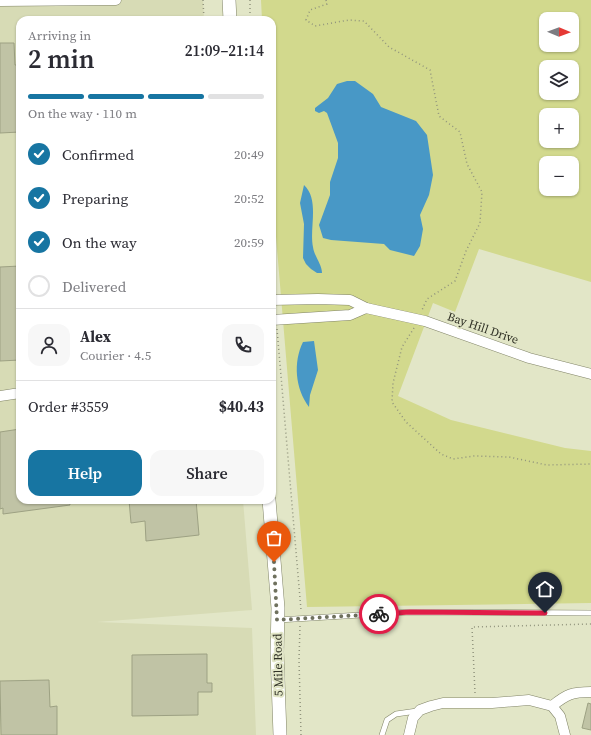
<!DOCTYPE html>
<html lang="en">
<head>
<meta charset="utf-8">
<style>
	:root { --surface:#fff; --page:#f7f7f7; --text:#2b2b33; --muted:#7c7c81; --line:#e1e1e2; --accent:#1775a2 }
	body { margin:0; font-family:"Source Serif 4",serif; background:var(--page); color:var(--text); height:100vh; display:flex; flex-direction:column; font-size:15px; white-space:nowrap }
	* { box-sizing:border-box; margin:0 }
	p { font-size:13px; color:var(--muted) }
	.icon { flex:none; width:22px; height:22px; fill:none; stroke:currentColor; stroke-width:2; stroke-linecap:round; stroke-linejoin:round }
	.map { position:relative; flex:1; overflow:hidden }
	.details { position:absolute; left:16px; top:16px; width:260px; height:488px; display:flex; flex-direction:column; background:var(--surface); border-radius:12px; box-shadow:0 1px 3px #0004 }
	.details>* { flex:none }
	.needle { width:26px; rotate:91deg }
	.buttons { position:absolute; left:539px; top:12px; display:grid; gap:8px }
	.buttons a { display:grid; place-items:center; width:40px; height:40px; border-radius:8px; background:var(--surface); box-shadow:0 1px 3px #0004; font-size:20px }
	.pin { position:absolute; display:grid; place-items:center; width:34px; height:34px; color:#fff; margin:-41px -17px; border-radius:50% 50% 50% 0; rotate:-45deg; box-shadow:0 0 4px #0007 }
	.pin .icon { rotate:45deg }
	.courier { position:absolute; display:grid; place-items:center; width:40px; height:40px; margin:-20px; border:3px solid #e11d48; border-radius:50%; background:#fff; color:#222; box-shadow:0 1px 5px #0007 }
	.overview em { font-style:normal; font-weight:600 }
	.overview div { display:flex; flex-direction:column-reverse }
	.overview { display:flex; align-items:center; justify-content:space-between; height:68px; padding:0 12px }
	h1 { font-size:26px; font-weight:600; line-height:30px }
	.bar { display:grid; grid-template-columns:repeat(4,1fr); gap:6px 4px; align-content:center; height:48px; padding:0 12px }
	.bar i { height:5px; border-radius:3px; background:var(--line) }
	.bar .on { background:var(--accent) }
	.bar p { grid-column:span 4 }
	.line { display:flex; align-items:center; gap:10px; padding:0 12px; border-top:1px solid var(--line) }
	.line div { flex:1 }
	.round { display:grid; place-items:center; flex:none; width:42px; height:42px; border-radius:12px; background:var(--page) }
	ol { padding:0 12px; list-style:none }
	li { display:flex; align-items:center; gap:12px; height:44px }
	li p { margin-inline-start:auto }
	li .icon { padding:4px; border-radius:50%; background:var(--accent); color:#fff; stroke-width:4 }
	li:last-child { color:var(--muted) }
	li i { width:22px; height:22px; border:2px solid var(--line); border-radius:50% }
	.action { display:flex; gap:8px; margin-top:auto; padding:8px 12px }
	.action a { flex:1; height:46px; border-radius:12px; background:var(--accent); color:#fff; font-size:16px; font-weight:600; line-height:46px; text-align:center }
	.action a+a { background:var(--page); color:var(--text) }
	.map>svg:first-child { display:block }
	.built { fill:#d7dbb5 }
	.green { fill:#d2d98d; fill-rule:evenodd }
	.water { fill:#4898c6 }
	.building { fill:#c0c3a5; stroke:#9da183 }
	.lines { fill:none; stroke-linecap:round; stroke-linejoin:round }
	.service-casing { stroke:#818467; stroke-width:6 }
	.minor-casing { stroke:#818467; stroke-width:11 }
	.tertiary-casing { stroke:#818467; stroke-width:14 }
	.path { stroke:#91947d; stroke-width:1.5; stroke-dasharray:1 3; stroke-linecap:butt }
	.service { stroke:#fff; stroke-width:5 }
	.minor { stroke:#fff; stroke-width:10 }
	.tertiary { stroke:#fff; stroke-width:13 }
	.done { stroke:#6f715e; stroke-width:4; stroke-dasharray:0 7.2 }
	.route { stroke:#e11d48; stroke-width:5 }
	.labels { text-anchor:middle; stroke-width:4; stroke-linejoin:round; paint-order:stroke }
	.street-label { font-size:12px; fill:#313226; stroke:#e2e6c7 }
</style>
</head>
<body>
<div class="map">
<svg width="591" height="735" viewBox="0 0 591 735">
	<rect width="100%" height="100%" fill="#e2e6c7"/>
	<path class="built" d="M0 0H203L204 20H20V500H243L252 610 97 622 252 628 256 735H0Z"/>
	<path class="green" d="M261 0H591V282L479 249 455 312 433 303 398 396 451 420 565 448 591 451V603L307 607 272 189V20H262ZM546 19H572V45H546ZM546 67H572V93H546ZM546 115H572V141H546ZM546 163H572V189H546Z"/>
	<g class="water">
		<path d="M347 81H355L373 94 381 107 416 121 427 135 433 175 429 195 420 215 423 229 420 246 414 256 390 250 384 244 331 240 323 238 319 225 330 195V182L338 158V143L327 113 324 111 319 113 315 111V108L328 98 337 84Z"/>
		<path d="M304 185C320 200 309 228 313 247 314 256 322 264 322 273H317L311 269 306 264 303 258 304 224 300 203Z"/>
		<path d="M314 341 318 370 310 395 309 407C295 389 293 362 303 342Z"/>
	</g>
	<g class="building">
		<path d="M0 43H14L15 65H20V132L0 133Z"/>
		<path d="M20 266V360L0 361V267Z"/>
		<path d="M20 429V500H69L70 505 3 514V508L0 509V432Z"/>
		<path d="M129 500H196L199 535 146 541 145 521 131 523Z"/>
		<path d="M207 654V683H212V692H198V715L132 716V655Z"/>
		<path d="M49 680 50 707 57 706V735H1L0 681Z"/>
		<path d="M588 703 591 704V730L582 728Z"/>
	</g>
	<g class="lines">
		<defs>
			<g id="service">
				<path d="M278 620 410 612 591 613"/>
				<path d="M382 735 387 720 396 714 417 711"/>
			</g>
			<g id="minor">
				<path d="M0 1 116 0"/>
				<path d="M272 300 318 299 350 300 366 308 425 321 529 358 591 374"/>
				<path d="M272 320 350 315 366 308"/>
				<path d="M0 396 20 393"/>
				<path d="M552 706C567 694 572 692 591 692"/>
				<path d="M409 735 413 718 420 710 431 706 443 703H492L529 700 552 706 560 716 565 735"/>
			</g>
			<g id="tertiary">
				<path d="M229 0 230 20"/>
				<path d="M269 500 278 608 277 652 280 735"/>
			</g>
		</defs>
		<use href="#service" class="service-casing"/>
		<use href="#minor" class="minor-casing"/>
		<use href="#tertiary" class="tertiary-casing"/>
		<g class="path">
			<path d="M203 0 204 20"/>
			<path d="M250 0V20"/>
			<path d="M326 0 327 4 310 10 306 20 315 26 349 20 364 21 389 47 430 70 439 116 460 132 467 164 482 192 480 223 466 251 455 281 427 299 422 310"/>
			<path d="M272 276 273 290"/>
			<path d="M414 328 402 347 393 383 392 402 406 422 441 454 453 459 474 456 509 457 547 465 591 464"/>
			<path d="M277 329 301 610"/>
			<path d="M300 626 299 660 301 735"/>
			<path d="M475 693 472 627 591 624"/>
		</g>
		<use href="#service" class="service"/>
		<use href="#minor" class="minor"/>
		<use href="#tertiary" class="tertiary"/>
	</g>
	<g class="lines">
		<path class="done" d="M274 562 277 620 379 614"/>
		<path class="route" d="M379 614 410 612 545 613"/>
	</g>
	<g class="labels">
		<g class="street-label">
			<text transform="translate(483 328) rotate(19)" y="4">Bay Hill Drive</text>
			<text transform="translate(278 665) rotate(-91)" y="4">5 Mile Road</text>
		</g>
	</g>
</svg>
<div class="buttons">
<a><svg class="needle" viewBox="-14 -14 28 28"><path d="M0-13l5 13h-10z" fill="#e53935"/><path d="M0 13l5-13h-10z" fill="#7c7c81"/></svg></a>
<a><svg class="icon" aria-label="layers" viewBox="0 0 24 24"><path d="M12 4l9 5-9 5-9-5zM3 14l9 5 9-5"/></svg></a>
<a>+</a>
<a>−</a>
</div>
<div class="pin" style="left:274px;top:562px;background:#ea580c"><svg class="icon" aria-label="bag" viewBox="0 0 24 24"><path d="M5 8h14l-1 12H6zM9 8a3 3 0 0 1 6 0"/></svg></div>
<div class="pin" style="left:545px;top:613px;background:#1f2937"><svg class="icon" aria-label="home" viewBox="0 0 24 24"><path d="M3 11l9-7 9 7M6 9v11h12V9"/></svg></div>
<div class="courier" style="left:379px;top:614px"><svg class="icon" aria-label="bike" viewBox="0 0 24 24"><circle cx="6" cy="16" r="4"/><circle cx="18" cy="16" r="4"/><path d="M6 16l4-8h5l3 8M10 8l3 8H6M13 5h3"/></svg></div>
<section class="details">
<div class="overview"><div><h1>2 min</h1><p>Arriving in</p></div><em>21:09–21:14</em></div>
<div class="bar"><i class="on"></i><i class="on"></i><i class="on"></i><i></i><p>On the way · 110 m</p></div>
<ol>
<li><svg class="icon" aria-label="check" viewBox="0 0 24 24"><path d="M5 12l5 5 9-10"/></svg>Confirmed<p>20:49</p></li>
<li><svg class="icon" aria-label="check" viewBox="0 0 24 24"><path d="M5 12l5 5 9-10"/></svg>Preparing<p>20:52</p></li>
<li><svg class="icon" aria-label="check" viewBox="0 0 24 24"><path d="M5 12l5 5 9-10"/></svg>On the way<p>20:59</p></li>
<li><i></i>Delivered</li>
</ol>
<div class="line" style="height:72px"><a class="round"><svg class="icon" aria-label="person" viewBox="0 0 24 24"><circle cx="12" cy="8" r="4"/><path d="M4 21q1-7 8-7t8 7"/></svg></a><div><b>Alex</b><p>Courier · 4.5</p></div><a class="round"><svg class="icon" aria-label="phone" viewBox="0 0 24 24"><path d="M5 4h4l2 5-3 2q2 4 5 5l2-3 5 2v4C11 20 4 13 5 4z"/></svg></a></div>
<div class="line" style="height:52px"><div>Order #3559</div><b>$40.43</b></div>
<div class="action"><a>Help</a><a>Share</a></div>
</section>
</div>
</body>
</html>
